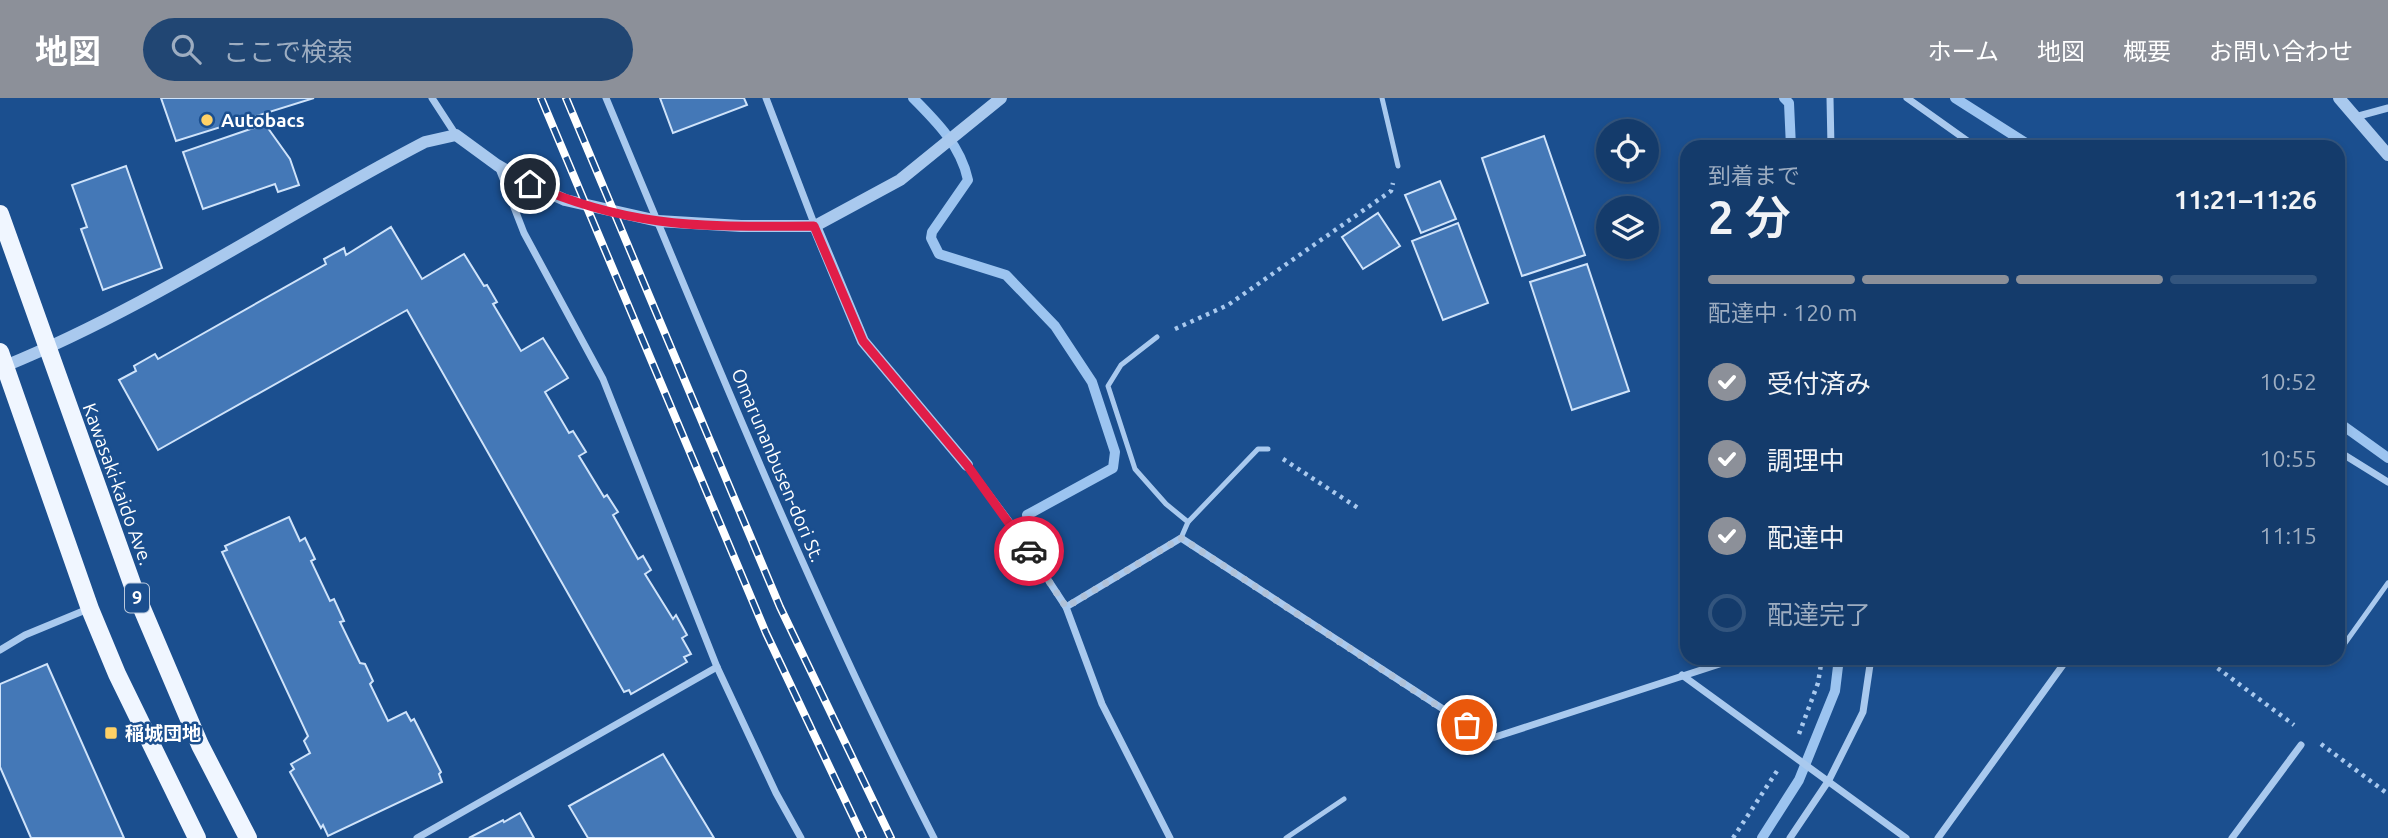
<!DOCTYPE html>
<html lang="ja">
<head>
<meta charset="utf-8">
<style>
	:root { --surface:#143b6b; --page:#214673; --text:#f1f3f6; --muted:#9dadc1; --line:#33557e; --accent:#8c9099 }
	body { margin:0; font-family:Ubuntu,"Noto Sans JP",sans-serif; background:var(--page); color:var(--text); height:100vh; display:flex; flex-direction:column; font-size:26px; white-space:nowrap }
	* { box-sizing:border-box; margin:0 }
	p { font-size:23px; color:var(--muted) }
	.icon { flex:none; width:38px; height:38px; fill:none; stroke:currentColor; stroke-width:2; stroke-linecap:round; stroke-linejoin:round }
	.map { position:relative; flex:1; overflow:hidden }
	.sheet { position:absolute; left:1680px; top:42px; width:665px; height:525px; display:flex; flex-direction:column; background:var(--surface); border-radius:21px; box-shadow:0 4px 10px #0003,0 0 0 2px var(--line) }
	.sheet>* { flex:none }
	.tools { position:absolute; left:1596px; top:21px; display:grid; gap:14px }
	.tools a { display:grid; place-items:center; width:63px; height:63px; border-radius:50%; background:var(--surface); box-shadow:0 4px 10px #0003,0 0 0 2px var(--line); font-size:35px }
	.pin { position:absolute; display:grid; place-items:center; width:60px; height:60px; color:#fff; margin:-30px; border:4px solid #fff; border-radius:50%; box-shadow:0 2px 7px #0007 }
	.courier { position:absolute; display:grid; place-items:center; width:70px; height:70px; margin:-35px; border:5px solid #e11d48; border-radius:50%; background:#fff; color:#222; box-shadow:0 2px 9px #0007 }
	.headline em { font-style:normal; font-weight:600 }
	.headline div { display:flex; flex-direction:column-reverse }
	.headline { display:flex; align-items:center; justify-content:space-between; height:119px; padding:0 28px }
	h1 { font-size:46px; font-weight:600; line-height:52px }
	.bar { display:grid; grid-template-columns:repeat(4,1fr); gap:10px 7px; align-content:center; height:84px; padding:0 28px }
	.bar i { height:9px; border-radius:5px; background:var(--line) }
	.bar .on { background:var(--accent) }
	.bar p { grid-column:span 4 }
	ol { padding:0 28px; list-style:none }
	li { display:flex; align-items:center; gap:21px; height:77px }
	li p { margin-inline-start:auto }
	li .icon { padding:7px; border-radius:50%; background:var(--accent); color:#fff; stroke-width:4 }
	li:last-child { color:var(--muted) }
	li i { width:38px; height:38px; border:4px solid var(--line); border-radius:50% }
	header { display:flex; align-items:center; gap:42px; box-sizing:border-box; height:98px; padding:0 35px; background:var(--accent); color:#fff }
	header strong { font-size:33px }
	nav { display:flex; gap:38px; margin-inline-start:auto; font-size:24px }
	.search { width:490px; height:63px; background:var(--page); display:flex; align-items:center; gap:18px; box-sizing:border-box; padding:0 24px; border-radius:38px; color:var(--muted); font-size:26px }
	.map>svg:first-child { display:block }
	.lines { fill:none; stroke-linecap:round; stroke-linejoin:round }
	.stream { stroke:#9cc4f0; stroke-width:10 }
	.building { fill:#4478b7; stroke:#cfe3fa; stroke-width:2 }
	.path { stroke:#a9c9ee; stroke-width:4.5; stroke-dasharray:3.5 5; stroke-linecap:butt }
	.service { stroke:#a9c9ee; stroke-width:5 }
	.minor { stroke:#a9c9ee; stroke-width:7 }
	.tertiary { stroke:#a9c9ee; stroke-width:12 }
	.primary { stroke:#f0f6ff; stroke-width:18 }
	.rail-casing { stroke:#fff; stroke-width:8 }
	.rail { stroke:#1b4f8f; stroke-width:5; stroke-dasharray:16; stroke-linecap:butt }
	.done { stroke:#afc1d8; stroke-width:7; stroke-dasharray:0 12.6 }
	.route { stroke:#e11d48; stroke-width:9 }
	.poi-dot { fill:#ffd166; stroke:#1b4f8f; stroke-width:2.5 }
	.labels { text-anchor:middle; stroke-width:5; stroke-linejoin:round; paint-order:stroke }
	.shield { fill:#1b4f8f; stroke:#bbcadd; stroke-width:2 }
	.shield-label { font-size:18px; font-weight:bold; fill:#fff }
	.poi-label { font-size:19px; font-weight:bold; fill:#fff; stroke:#1b4f8f; text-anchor:start }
	.street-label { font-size:19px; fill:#fff; stroke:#1b4f8f }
</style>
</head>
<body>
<header>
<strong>地図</strong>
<div class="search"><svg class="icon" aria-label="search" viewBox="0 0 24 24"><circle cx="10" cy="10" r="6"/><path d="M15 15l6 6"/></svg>ここで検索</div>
<nav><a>ホーム</a><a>地図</a><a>概要</a><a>お問い合わせ</a></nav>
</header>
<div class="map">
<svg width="2388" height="740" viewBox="0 0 2388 740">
	<rect width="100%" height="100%" fill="#1b4f8f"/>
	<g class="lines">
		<g class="stream">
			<path d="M913 0C936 23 961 48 968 82L932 134 931 140 939 156 1006 177 1055 228 1092 284 1115 354 1113 370 1027 417"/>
			<path d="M1784 0 1789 5 1791 49"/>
			<path d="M1955 0 2032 49"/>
			<path d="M2338 324 2388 360"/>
			<path d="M1762 740 1799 682 1835 593 1839 560"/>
		</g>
	</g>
	<g class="building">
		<path d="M161 0H314L176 43Z"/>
		<path d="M660 0H744L747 7 673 35Z"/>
		<path d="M265 26 290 61 299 87 278 94 275 86 203 111 183 54Z"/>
		<path d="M1544 38 1585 157 1522 178 1482 60Z"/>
		<path d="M126 68 162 170 103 192 81 131 87 129 72 87Z"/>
		<path d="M1440 83 1456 121 1421 135 1405 97Z"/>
		<path d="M1378 115 1400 148 1363 171 1342 139Z"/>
		<path d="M1458 125 1488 205 1443 222 1412 143Z"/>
		<path d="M391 129 422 181 464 156 484 188 487 187 497 204 493 206 521 253 543 240 568 280 545 294 569 335 573 333 586 354 579 358 604 399 607 397 618 414 613 417 638 461 643 458 651 472 645 476 673 521 676 517 687 537 682 540 691 556 684 559 687 564 631 596 629 592 624 594 407 212 158 352 119 282 136 273 134 268 155 256 158 261 326 166 324 161 344 150 346 157Z"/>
		<path d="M1587 166 1629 293 1572 312 1530 184Z"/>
		<path d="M289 419 300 443 305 440 315 461 311 463 330 503 334 501 344 523 340 524 360 565 365 566 373 583 370 586 388 623 406 614 411 623 414 621 441 674 439 676 442 684 328 738 323 727 321 730 290 674 294 671 291 666 310 655 304 643 308 638 222 454 227 452 225 448Z"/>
		<path d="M47 566 124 740H31L0 669V586Z"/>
		<path d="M663 656 714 740H588L569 708Z"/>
		<path d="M520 715 534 740H469L503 722 504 724Z"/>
	</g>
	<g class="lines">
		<g class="path">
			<path d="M1175 231 1228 207 1391 93 1393 85"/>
			<path d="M1283 361 1358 410"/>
			<path d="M2204 560 2294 627"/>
			<path d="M1799 636 1818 585 1822 560"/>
			<path d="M2321 646 2388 696"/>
			<path d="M1733 740 1777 673"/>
		</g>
		<g class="service">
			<path d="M1382 0 1398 68"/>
			<path d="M1157 239 1121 267 1108 288 1135 371 1166 406 1188 424 1181 440"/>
			<path d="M1188 424 1258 351H1268"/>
			<path d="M2338 555 2388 485"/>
			<path d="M2330 565 2334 560"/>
			<path d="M1286 740 1344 701"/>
		</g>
		<g class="minor">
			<path d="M432 0 456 37"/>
			<path d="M606 0C710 249 811 500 934 740"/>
			<path d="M766 0 815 128"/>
			<path d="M1830 0 1831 49"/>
			<path d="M1907 0 1976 49"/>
			<path d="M2355 19 2388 10"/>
			<path d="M498 68 524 135 603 281 717 569 776 695 801 740"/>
			<path d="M2338 353 2388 384"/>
			<path d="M967 367 1012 427 1066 509 1102 606 1170 740"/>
			<path d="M1066 509 1181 440 1489 641 1738 560"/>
			<path d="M0 552 25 537 88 511"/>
			<path d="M1682 577 1906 740"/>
			<path d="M417 740 717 569"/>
			<path d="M1790 740 1829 682 1863 614 1871 560"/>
			<path d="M1938 740 2068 560"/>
			<path d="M2232 740 2301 647"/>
		</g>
		<g class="tertiary">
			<path d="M2339 0 2388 57"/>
			<path d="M815 128 863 243 967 367"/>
			<path d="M5 268C152 208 284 117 425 44L456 37 497 67 530 86 565 102 658 123 741 128H815L900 82 1001 0"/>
		</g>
		<g class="primary">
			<path d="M0 116 135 494 200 647 248 740"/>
			<path d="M0 254 90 511 117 576 197 740"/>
		</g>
		<defs>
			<g id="rail">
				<path d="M541 0 766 535 863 740"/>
				<path d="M566 0 780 509 891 740"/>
			</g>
		</defs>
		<use href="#rail" class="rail-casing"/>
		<use href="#rail" class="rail"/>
	</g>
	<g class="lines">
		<path class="done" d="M1029 453 1066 509 1181 440 1467 627"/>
		<path class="route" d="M530 86C570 104 615 117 659 123 710 130 763 128 814 128L863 243 967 367 1029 453"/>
	</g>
	<g class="poi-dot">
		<circle cx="207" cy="22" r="7"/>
		<rect x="104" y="628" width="14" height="14" rx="3.5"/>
	</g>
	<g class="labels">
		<rect class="shield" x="125" y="485.5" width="24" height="29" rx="5"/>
		<g class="shield-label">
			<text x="137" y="506">9</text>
		</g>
		<g class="poi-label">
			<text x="221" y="29">Autobacs</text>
			<text x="125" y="642">稲城団地</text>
		</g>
		<g class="street-label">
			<text transform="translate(778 367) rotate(67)" y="7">Omarunanbusen-dori St.</text>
			<text transform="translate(118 386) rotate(70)" y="7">Kawasaki-kaido Ave.</text>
		</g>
	</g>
</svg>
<div class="tools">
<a><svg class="icon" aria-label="locate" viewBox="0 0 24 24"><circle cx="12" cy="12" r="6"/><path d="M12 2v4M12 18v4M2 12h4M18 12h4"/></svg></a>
<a><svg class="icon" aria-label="layers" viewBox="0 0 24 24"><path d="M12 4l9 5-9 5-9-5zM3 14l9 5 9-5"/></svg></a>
</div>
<div class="pin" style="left:1467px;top:627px;background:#ea580c"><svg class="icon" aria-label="bag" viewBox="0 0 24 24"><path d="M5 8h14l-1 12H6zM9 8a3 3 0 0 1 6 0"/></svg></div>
<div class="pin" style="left:530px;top:86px;background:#1f2937"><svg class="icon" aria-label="home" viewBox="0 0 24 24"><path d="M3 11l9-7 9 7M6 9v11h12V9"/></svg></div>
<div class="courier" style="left:1029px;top:453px"><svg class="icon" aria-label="car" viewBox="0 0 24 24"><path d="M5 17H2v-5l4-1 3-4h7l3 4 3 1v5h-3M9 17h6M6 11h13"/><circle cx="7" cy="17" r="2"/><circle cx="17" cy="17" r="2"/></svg></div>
<section class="sheet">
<div class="headline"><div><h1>2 分</h1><p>到着まで</p></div><em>11:21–11:26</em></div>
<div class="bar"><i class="on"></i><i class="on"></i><i class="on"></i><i></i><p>配達中 · 120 m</p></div>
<ol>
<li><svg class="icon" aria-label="check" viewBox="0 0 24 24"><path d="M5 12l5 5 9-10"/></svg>受付済み<p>10:52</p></li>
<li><svg class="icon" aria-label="check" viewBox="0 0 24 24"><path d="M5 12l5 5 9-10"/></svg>調理中<p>10:55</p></li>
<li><svg class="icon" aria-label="check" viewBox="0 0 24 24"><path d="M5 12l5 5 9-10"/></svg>配達中<p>11:15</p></li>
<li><i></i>配達完了</li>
</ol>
</section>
</div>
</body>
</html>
